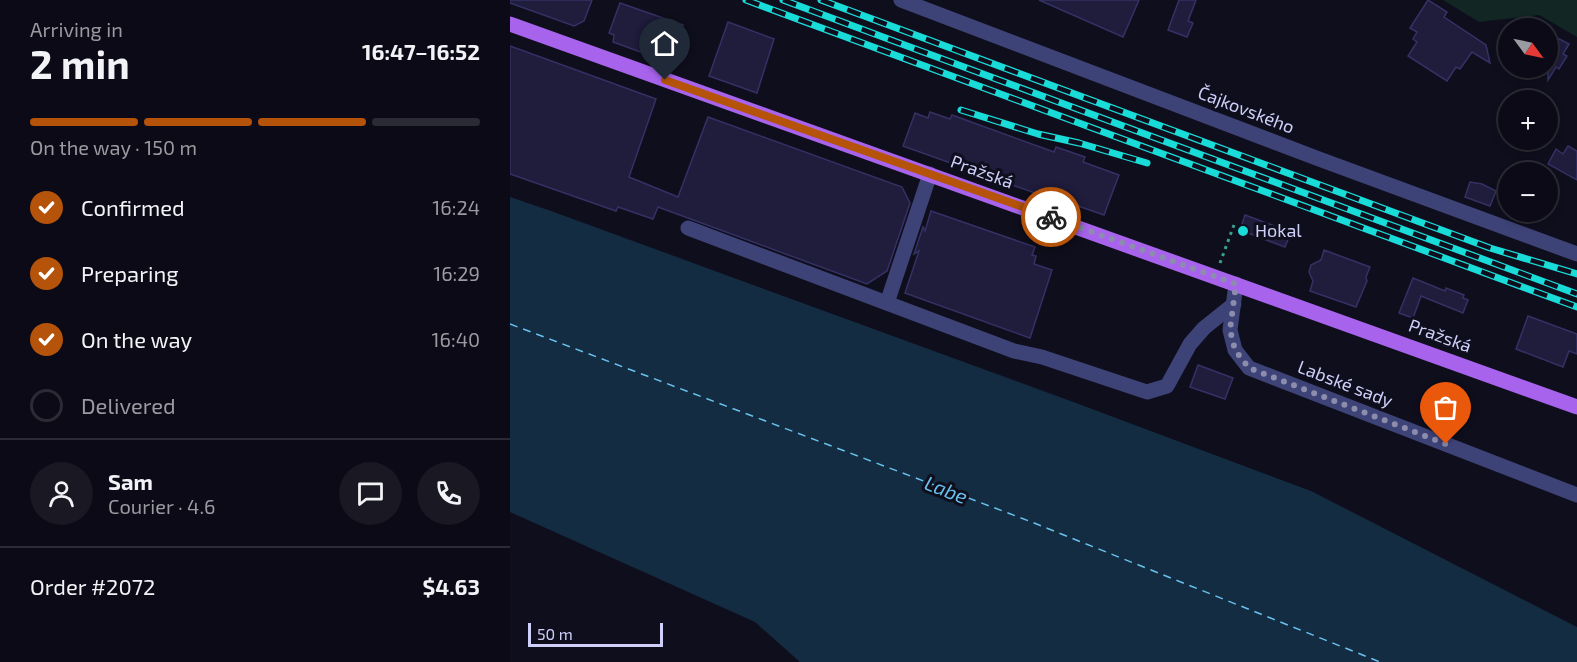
<!DOCTYPE html>
<html lang="en">
<head>
<meta charset="utf-8">
<style>
	:root { --surface:#0b0a16; --page:#191823; --text:#f1f3f6; --muted:#9a9aa1; --line:#2b2b35; --accent:#b45309 }
	body { margin:0; font-family:"Exo 2",sans-serif; background:var(--page); color:var(--text); height:100vh; display:flex; flex-direction:column; font-size:22px; white-space:nowrap }
	* { box-sizing:border-box; margin:0 }
	p { font-size:20px; color:var(--muted) }
	.icon { flex:none; width:33px; height:33px; fill:none; stroke:currentColor; stroke-width:2; stroke-linecap:round; stroke-linejoin:round }
	.map { position:relative; flex:1; overflow:hidden }
	.details { display:flex; flex-direction:column; background:var(--surface); width:510px }
	.details>* { flex:none }
	.needle { width:39px; rotate:123deg }
	.controls { position:absolute; left:988px; top:18px; display:grid; gap:12px }
	.controls a { display:grid; place-items:center; width:60px; height:60px; border-radius:50%; background:var(--surface); box-shadow:0 3px 9px #0003,0 0 0 2px var(--line); font-size:30px }
	.scale { position:absolute; left:18px; bottom:15px; width:135px; box-sizing:border-box; padding-left:6px; border:3px solid #cfd0fa; border-top:0; font-size:16px; line-height:21px; white-space:nowrap; color:#cfd0fa; -webkit-text-stroke:4px #0f0e1d; paint-order:stroke }
	.pin { position:absolute; display:grid; place-items:center; width:51px; height:51px; color:#fff; margin:-62px -26px; border-radius:50% 50% 50% 0; rotate:-45deg; box-shadow:0 0 6px #0007 }
	.pin .icon { rotate:45deg }
	.courier { position:absolute; display:grid; place-items:center; width:60px; height:60px; margin:-30px; border:4px solid #b45309; border-radius:50%; background:#fff; color:#222; box-shadow:0 2px 8px #0007 }
	.head em { font-style:normal; font-weight:700 }
	.head div { display:flex; flex-direction:column-reverse }
	.head { display:flex; align-items:center; justify-content:space-between; height:102px; padding:0 30px }
	h1 { font-size:39px; font-weight:700; line-height:45px }
	.bar { display:grid; grid-template-columns:repeat(4,1fr); gap:9px 6px; align-content:center; height:72px; padding:0 30px }
	.bar i { height:8px; border-radius:4px; background:var(--line) }
	.bar .current { background:var(--accent) }
	.bar p { grid-column:span 4 }
	.line { display:flex; align-items:center; gap:15px; padding:0 30px; border-top:2px solid var(--line) }
	.line div { flex:1 }
	.round { display:grid; place-items:center; flex:none; width:63px; height:63px; border-radius:32px; background:var(--page) }
	ol { padding:0 30px; list-style:none }
	li { display:flex; align-items:center; gap:18px; height:66px }
	li p { margin-inline-start:auto }
	li .icon { padding:6px; border-radius:50%; background:var(--accent); color:#fff; stroke-width:4 }
	li:last-child { color:var(--muted) }
	li i { width:33px; height:33px; border:3px solid var(--line); border-radius:50% }
	main { display:flex; flex:1; min-height:0 }
	.map>svg:first-child { display:block }
	.green { fill:#122623 }
	.water { fill:#132c41 }
	.lines { fill:none; stroke-linecap:round; stroke-linejoin:round }
	.ferry { stroke:#69c1ee; stroke-width:1.5; stroke-dasharray:8 6; stroke-linecap:butt }
	.building { fill:#1f1c3c; stroke:#353165; stroke-width:1.5 }
	.path { stroke:#3aa390; stroke-width:3; stroke-dasharray:3 4.5; stroke-linecap:butt }
	.minor { stroke:#3e4377; stroke-width:15 }
	.major { stroke:#a863ed; stroke-width:15 }
	.rail-casing { stroke:#19dcd8; stroke-width:7 }
	.rail { stroke:#0f0e1d; stroke-width:4.5; stroke-dasharray:14; stroke-linecap:butt }
	.done { stroke:#8c8cad; stroke-width:6; stroke-dasharray:0 10.8 }
	.route { stroke:#b45309; stroke-width:8 }
	.poi-dot { fill:#19dcd8; stroke:#0f0e1d; stroke-width:2 }
	.labels { text-anchor:middle; stroke-width:6; stroke-linejoin:round; paint-order:stroke }
	.street-label { font-size:18px; fill:#cfd0fa; stroke:#0f0e1d }
	.poi-label { font-size:18px; fill:#cfd0fa; stroke:#0f0e1d; text-anchor:start }
	.water-label { font-size:20px; font-style:italic; fill:#69c1ee; stroke:#0f0e1d }
</style>
</head>
<body>
<main>
<section class="details">
<div class="head"><div><h1>2 min</h1><p>Arriving in</p></div><em>16:47–16:52</em></div>
<div class="bar"><i class="current"></i><i class="current"></i><i class="current"></i><i></i><p>On the way · 150 m</p></div>
<ol>
<li><svg class="icon" aria-label="check" viewBox="0 0 24 24"><path d="M5 12l5 5 9-10"/></svg>Confirmed<p>16:24</p></li>
<li><svg class="icon" aria-label="check" viewBox="0 0 24 24"><path d="M5 12l5 5 9-10"/></svg>Preparing<p>16:29</p></li>
<li><svg class="icon" aria-label="check" viewBox="0 0 24 24"><path d="M5 12l5 5 9-10"/></svg>On the way<p>16:40</p></li>
<li><i></i>Delivered</li>
</ol>
<div class="line" style="height:108px"><a class="round"><svg class="icon" aria-label="person" viewBox="0 0 24 24"><circle cx="12" cy="8" r="4"/><path d="M4 21q1-7 8-7t8 7"/></svg></a><div><b>Sam</b><p>Courier · 4.6</p></div><a class="round"><svg class="icon" aria-label="chat" viewBox="0 0 24 24"><path d="M4 5h16v11H9l-5 4z"/></svg></a><a class="round"><svg class="icon" aria-label="phone" viewBox="0 0 24 24"><path d="M5 4h4l2 5-3 2q2 4 5 5l2-3 5 2v4C11 20 4 13 5 4z"/></svg></a></div>
<div class="line" style="height:78px"><div>Order #2072</div><b>$4.63</b></div>
</section>
<div class="map">
<svg width="1067" height="662" viewBox="0 0 1067 662">
	<rect width="100%" height="100%" fill="#0f0e1d"/>
	<path class="green" d="M933 0H1067V37L1029 15 969 22Z"/>
	<path class="water" d="M0 197 41 211 566 403 801 491 1067 627V662H290L245 622 0 512Z"/>
	<g class="lines">
		<path class="ferry" d="M0 324 519 521 870 662"/>
	</g>
	<g class="building">
		<path d="M0 0H82L74 21 64 26 0 3Z"/>
		<path d="M529 0H629L613 37Z"/>
		<path d="M669 0H686L678 21 683 23 677 37 658 30Z"/>
		<path d="M918 0 937 12 934 17 976 45 980 63 962 52 950 69 946 67 937 81 898 56 907 42 903 39 907 32 900 28Z"/>
		<path d="M110 3 173 25 161 63 103 42 104 35 99 33Z"/>
		<path d="M218 22 264 39 247 93 199 76Z"/>
		<path d="M1038 33 1059 44 1053 54 1057 56 1049 69 1046 67 1038 80Z"/>
		<path d="M0 46 146 99 119 177 168 197 198 117 392 187 400 203 377 271 357 284 148 207 143 219 108 207 106 211 0 174Z"/>
		<path d="M420 112 440 119 442 115 544 152 546 147 575 157 573 162 609 175 594 215 568 206 567 208 393 146 405 113 418 118Z"/>
		<path d="M1058 146 1067 151V180L1038 164 1046 149 1053 154Z"/>
		<path d="M960 182 972 184 986 191 980 206 955 197Z"/>
		<path d="M421 211 525 247 522 255 526 256 524 264 542 270 520 338 395 293 409 251 404 254 413 227 415 231Z"/>
		<path d="M735 215 781 232 775 247 730 230Z"/>
		<path d="M814 250 860 267 856 277 857 281 846 307 800 291 803 281 799 272 801 265 811 260Z"/>
		<path d="M903 278 935 291 936 288 954 295 953 298 958 300 953 313 911 296 903 318 889 313Z"/>
		<path d="M1018 316 1067 334V354L1059 351 1053 367 1006 349Z"/>
		<path d="M688 365 723 378 715 399 680 387Z"/>
	</g>
	<g class="lines">
		<path class="path" d="M710 263 724 225"/>
		<g class="minor">
			<path d="M391 0 809 159 1067 254"/>
			<path d="M178 228 504 351 532 357 637 392 657 386 680 344 694 328 724 304"/>
			<path d="M726 284 720 330 725 350 739 368 1067 495"/>
			<path d="M377 303 420 174"/>
		</g>
		<path class="major" d="M0 24 1067 407"/>
		<defs>
			<g id="rail">
				<path d="M236 0 1067 307"/>
				<path d="M273 0 1067 294"/>
				<path d="M311 0 980 248 1067 274"/>
				<path d="M451 110 528 134 569 143 637 163"/>
			</g>
		</defs>
		<use href="#rail" class="rail-casing"/>
		<use href="#rail" class="rail"/>
	</g>
	<g class="lines">
		<path class="done" d="M541 217 726 284 720 330 725 350 739 368 936 444"/>
		<path class="route" d="M155 80 541 217"/>
	</g>
	<circle class="poi-dot" cx="733" cy="231" r="6"/>
	<g class="labels">
		<g class="street-label">
			<text transform="translate(736 110) rotate(21)" y="6">Čajkovského</text>
			<text transform="translate(472 172) rotate(20)" y="6">Pražská</text>
			<text transform="translate(930 336) rotate(20)" y="6">Pražská</text>
			<text transform="translate(835 384) rotate(21)" y="6">Labské sady</text>
		</g>
		<g class="poi-label">
			<text x="745" y="237">Hokal</text>
		</g>
		<g class="water-label">
			<text transform="translate(436 490) rotate(21)" y="7">Labe</text>
		</g>
	</g>
</svg>
<div class="controls">
<a><svg class="needle" viewBox="-14 -14 28 28"><path d="M0-13l5 13h-10z" fill="#e53935"/><path d="M0 13l5-13h-10z" fill="#9a9aa1"/></svg></a>
<a>+</a>
<a>−</a>
</div>
<div class="scale">50 m</div>
<div class="pin" style="left:936px;top:444px;background:#ea580c"><svg class="icon" aria-label="bag" viewBox="0 0 24 24"><path d="M5 8h14l-1 12H6zM9 8a3 3 0 0 1 6 0"/></svg></div>
<div class="pin" style="left:155px;top:80px;background:#1f2937"><svg class="icon" aria-label="home" viewBox="0 0 24 24"><path d="M3 11l9-7 9 7M6 9v11h12V9"/></svg></div>
<div class="courier" style="left:541px;top:217px"><svg class="icon" aria-label="bike" viewBox="0 0 24 24"><circle cx="6" cy="16" r="4"/><circle cx="18" cy="16" r="4"/><path d="M6 16l4-8h5l3 8M10 8l3 8H6M13 5h3"/></svg></div>
</div>
</main>
</body>
</html>
